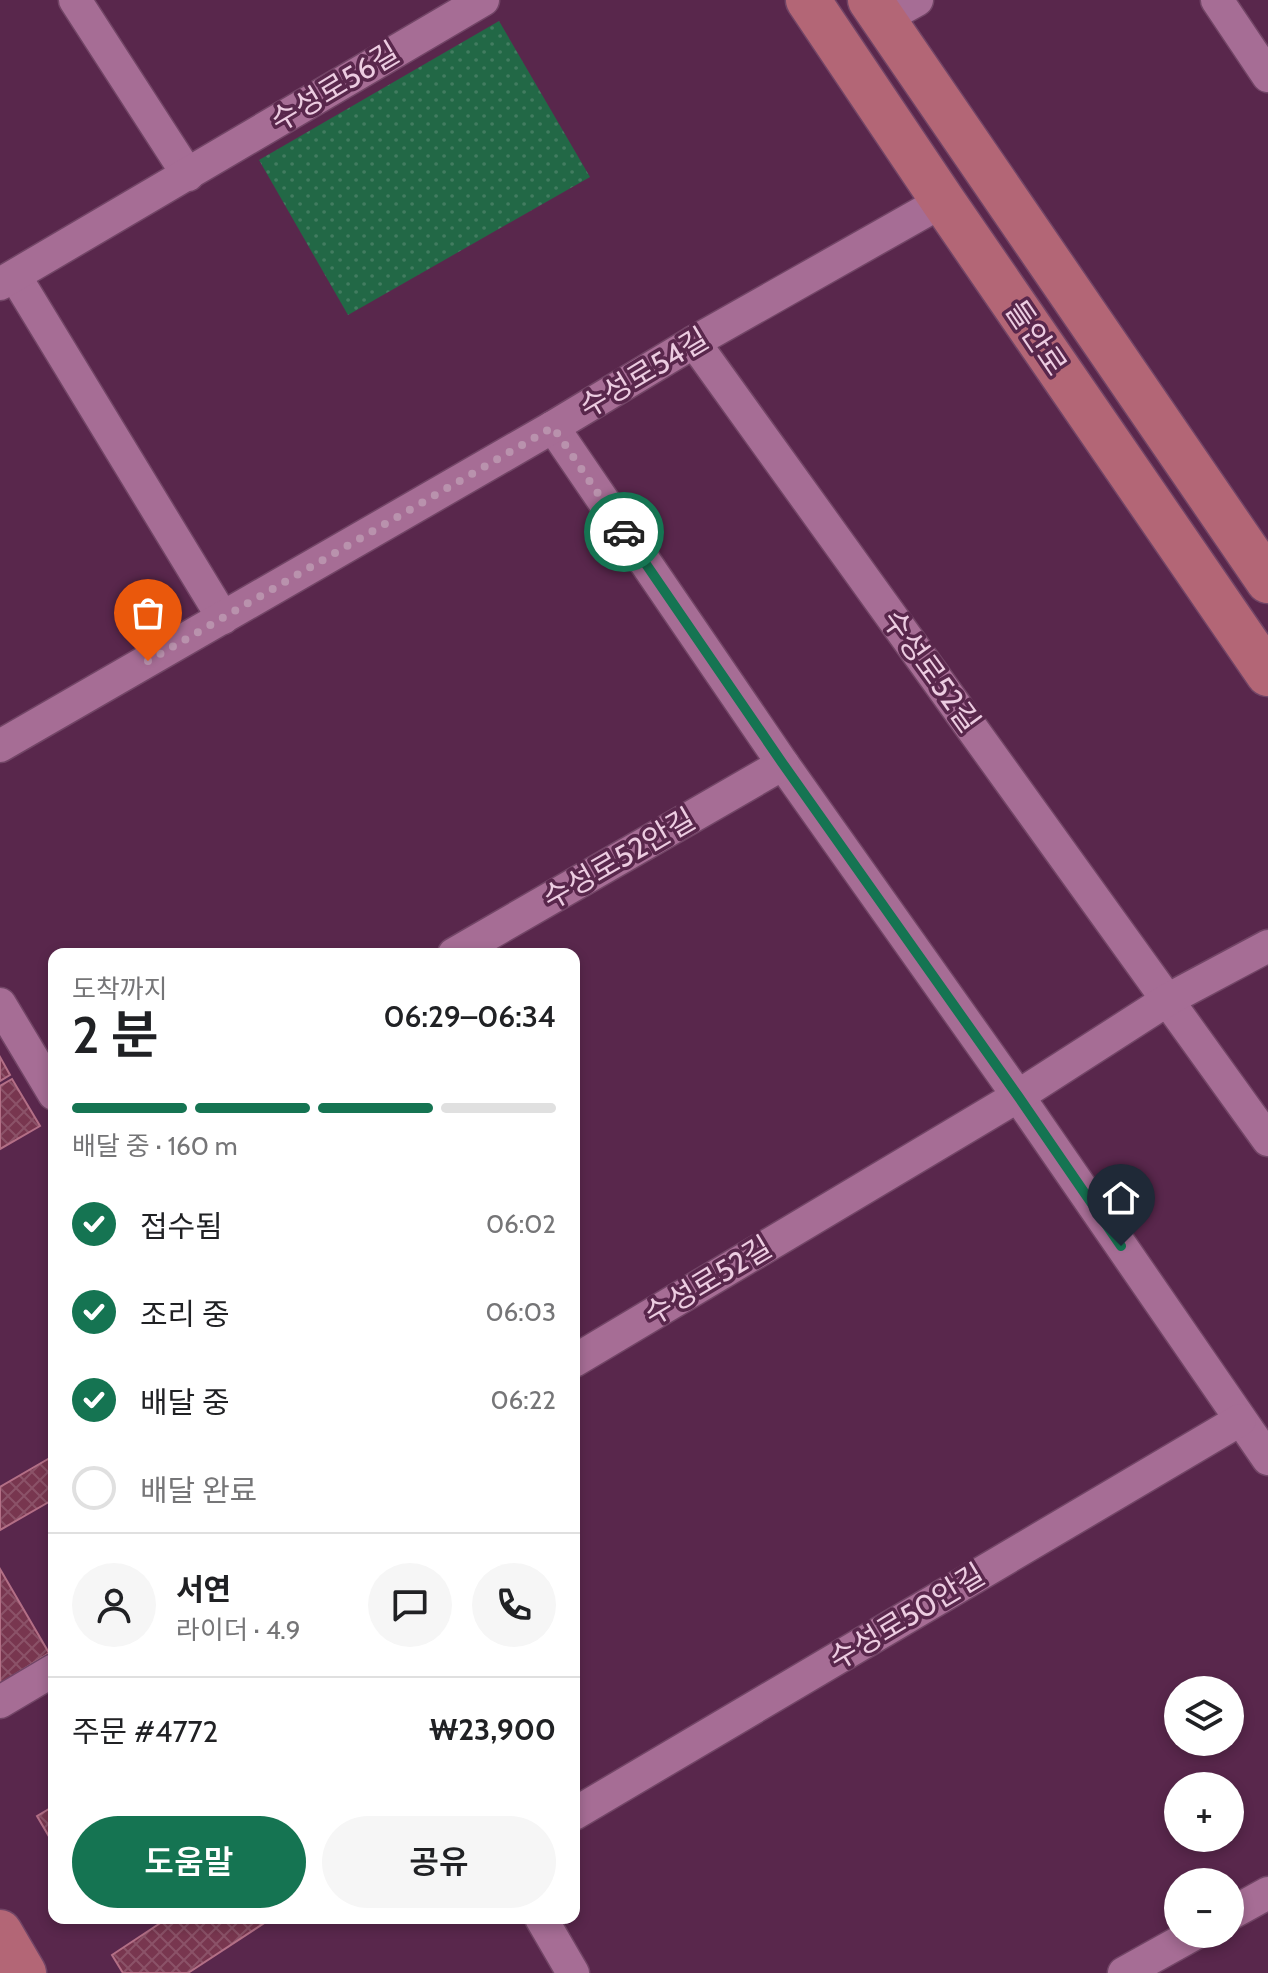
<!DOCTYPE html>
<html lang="ko">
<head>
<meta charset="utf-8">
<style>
	:root { --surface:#fff; --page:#f6f6f6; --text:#202124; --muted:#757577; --line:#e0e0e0; --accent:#157452 }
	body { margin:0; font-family:Cabin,"Noto Sans KR",sans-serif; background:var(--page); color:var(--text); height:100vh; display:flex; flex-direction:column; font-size:30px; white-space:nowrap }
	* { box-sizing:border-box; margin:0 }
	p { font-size:26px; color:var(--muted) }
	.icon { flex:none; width:44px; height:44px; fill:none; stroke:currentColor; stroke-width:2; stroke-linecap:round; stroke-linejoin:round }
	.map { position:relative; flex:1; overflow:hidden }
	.details { position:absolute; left:48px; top:948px; width:532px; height:976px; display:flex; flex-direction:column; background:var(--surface); border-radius:16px; box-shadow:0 4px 12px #0003 }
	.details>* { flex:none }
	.fabs { position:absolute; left:1164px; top:1676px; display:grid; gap:16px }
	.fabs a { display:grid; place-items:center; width:80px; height:80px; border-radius:50%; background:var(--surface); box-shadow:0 4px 12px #0003; font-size:40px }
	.pin { position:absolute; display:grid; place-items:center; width:68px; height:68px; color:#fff; margin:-82px -34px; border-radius:50% 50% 50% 0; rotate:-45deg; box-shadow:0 0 8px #0007 }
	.pin .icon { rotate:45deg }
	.courier { position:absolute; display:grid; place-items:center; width:80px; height:80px; margin:-40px; border:6px solid #157452; border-radius:50%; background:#fff; color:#222; box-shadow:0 2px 10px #0007 }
	.head em { font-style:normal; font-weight:600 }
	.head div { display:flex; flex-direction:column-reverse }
	.head { display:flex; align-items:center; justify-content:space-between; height:136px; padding:0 24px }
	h1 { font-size:52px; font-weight:600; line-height:60px }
	.bar { display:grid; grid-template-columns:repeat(4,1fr); gap:12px 8px; align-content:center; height:96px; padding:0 24px }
	.bar i { height:10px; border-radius:6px; background:var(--line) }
	.bar .selected { background:var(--accent) }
	.bar p { grid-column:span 4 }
	.line { display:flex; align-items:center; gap:20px; padding:0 24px; border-top:2px solid var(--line) }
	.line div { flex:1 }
	.round { display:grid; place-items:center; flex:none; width:84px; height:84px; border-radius:42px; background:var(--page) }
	ol { padding:0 24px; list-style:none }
	li { display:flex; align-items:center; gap:24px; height:88px }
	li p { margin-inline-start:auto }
	li .icon { padding:8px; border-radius:50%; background:var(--accent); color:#fff; stroke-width:4 }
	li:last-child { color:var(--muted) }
	li i { width:44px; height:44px; border:4px solid var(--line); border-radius:50% }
	.cta { display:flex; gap:16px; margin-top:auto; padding:16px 24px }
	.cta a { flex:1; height:92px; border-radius:48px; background:var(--accent); color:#fff; font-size:32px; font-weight:600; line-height:92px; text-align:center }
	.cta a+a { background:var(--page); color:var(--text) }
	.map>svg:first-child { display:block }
	.park { fill:url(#park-dots) }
	.building { fill:url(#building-cross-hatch); stroke:#b36f86; stroke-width:2 }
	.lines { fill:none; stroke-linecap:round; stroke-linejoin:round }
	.street-casing { stroke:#724566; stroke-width:35 }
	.secondary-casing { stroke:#724566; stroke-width:47 }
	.street { stroke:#a66d95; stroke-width:32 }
	.secondary { stroke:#b36676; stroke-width:44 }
	.done { stroke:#b992ad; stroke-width:8; stroke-dasharray:0 14.4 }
	.route { stroke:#157452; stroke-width:10 }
	.labels { text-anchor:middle; stroke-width:7; stroke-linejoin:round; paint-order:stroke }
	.street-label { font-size:30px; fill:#eccce1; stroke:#59274c }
</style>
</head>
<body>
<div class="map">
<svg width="1268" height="1973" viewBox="0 0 1268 1973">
	<defs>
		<pattern id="park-dots" width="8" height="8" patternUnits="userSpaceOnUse" patternTransform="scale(2)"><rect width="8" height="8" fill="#226846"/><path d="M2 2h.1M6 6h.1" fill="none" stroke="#427c60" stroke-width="1.8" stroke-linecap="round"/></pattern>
		<pattern id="building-cross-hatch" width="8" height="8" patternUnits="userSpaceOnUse" patternTransform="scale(2)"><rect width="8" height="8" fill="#78364f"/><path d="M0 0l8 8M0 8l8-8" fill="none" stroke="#8b5268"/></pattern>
	</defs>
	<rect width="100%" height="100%" fill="#59274c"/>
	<path class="park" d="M499 21 590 177 348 315 259 160Z"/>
	<g class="building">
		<path d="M0 1057 10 1075 0 1081Z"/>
		<path d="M12 1079 40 1126 0 1149V1086Z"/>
		<path d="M48 1459 54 1468V1499L0 1530V1487Z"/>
		<path d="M0 1569 49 1653 0 1684Z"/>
		<path d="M54 1806V1845L37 1816Z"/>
		<path d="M168 1918H272L188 1973H123L112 1955Z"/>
	</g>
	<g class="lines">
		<defs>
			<g id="street">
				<path d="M75 0 188 175"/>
				<path d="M1217 0 1268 76"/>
				<path d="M883 19 917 0"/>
				<path d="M15 276 223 618"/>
				<path d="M0 284 483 0"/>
				<path d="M694 342 1268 1140"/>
				<path d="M553 427 783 764 1018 1096 1268 1459"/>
				<path d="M0 746 553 427 694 342 943 201"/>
				<path d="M454 954 783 764"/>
				<path d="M0 1004 54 1094"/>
				<path d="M574 1361 1018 1096 1169 999 1268 946"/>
				<path d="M0 1702 54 1670"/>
				<path d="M574 1814 1240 1420"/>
				<path d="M1230 1914 1268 1893"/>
				<path d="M541 1918 573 1973"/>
				<path d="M1124 1973 1194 1934"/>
			</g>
			<g id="secondary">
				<path d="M808 0 943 201 1268 674"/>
				<path d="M870 0 1268 581"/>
				<path d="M0 1932 24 1973"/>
			</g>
		</defs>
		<use href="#street" class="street-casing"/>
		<use href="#secondary" class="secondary-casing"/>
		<use href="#street" class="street"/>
		<use href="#secondary" class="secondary"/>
	</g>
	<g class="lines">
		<path class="done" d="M148 661 553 427 624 532"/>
		<path class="route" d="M624 532 783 764 1018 1096 1121 1246"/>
	</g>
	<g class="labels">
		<g class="street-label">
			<text transform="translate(335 87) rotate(-31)" y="10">수성로56길</text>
			<text transform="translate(1036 338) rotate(56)" y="10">들안로</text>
			<text transform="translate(644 373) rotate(-31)" y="10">수성로54길</text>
			<text transform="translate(931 671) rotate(54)" y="10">수성로52길</text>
			<text transform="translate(619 859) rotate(-30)" y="10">수성로52안길</text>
			<text transform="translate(708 1281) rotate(-31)" y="10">수성로52길</text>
			<text transform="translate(907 1617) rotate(-31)" y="10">수성로50안길</text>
		</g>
	</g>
</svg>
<div class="fabs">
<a><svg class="icon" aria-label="layers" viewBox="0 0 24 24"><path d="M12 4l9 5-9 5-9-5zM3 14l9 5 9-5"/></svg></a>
<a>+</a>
<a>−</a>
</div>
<div class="pin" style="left:148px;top:661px;background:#ea580c"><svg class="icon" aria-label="bag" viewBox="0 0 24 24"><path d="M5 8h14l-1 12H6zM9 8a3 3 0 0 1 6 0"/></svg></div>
<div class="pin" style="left:1121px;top:1246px;background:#1f2937"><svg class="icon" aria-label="home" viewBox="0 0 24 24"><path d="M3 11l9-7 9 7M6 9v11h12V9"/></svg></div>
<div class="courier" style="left:624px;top:532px"><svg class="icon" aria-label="car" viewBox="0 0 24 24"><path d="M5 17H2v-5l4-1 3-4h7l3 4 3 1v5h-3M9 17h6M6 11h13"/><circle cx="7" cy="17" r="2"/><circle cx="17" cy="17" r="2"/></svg></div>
<section class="details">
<div class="head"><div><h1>2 분</h1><p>도착까지</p></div><em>06:29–06:34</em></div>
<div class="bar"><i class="selected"></i><i class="selected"></i><i class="selected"></i><i></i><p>배달 중 · 160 m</p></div>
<ol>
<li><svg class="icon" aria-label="check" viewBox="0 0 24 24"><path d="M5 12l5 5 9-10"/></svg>접수됨<p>06:02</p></li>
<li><svg class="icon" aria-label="check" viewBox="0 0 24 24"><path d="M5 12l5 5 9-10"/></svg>조리 중<p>06:03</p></li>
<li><svg class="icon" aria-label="check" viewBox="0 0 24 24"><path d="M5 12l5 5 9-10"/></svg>배달 중<p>06:22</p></li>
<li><i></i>배달 완료</li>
</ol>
<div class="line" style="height:144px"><a class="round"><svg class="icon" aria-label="person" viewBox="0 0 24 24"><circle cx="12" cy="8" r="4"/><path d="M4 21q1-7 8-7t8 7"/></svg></a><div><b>서연</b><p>라이더 · 4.9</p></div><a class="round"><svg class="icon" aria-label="chat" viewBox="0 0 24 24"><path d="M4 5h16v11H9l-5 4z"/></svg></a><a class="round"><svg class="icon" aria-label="phone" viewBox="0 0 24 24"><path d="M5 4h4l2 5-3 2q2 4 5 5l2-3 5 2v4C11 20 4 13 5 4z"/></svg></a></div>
<div class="line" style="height:104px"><div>주문 #4772</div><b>₩23,900</b></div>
<div class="cta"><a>도움말</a><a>공유</a></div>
</section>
</div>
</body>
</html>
